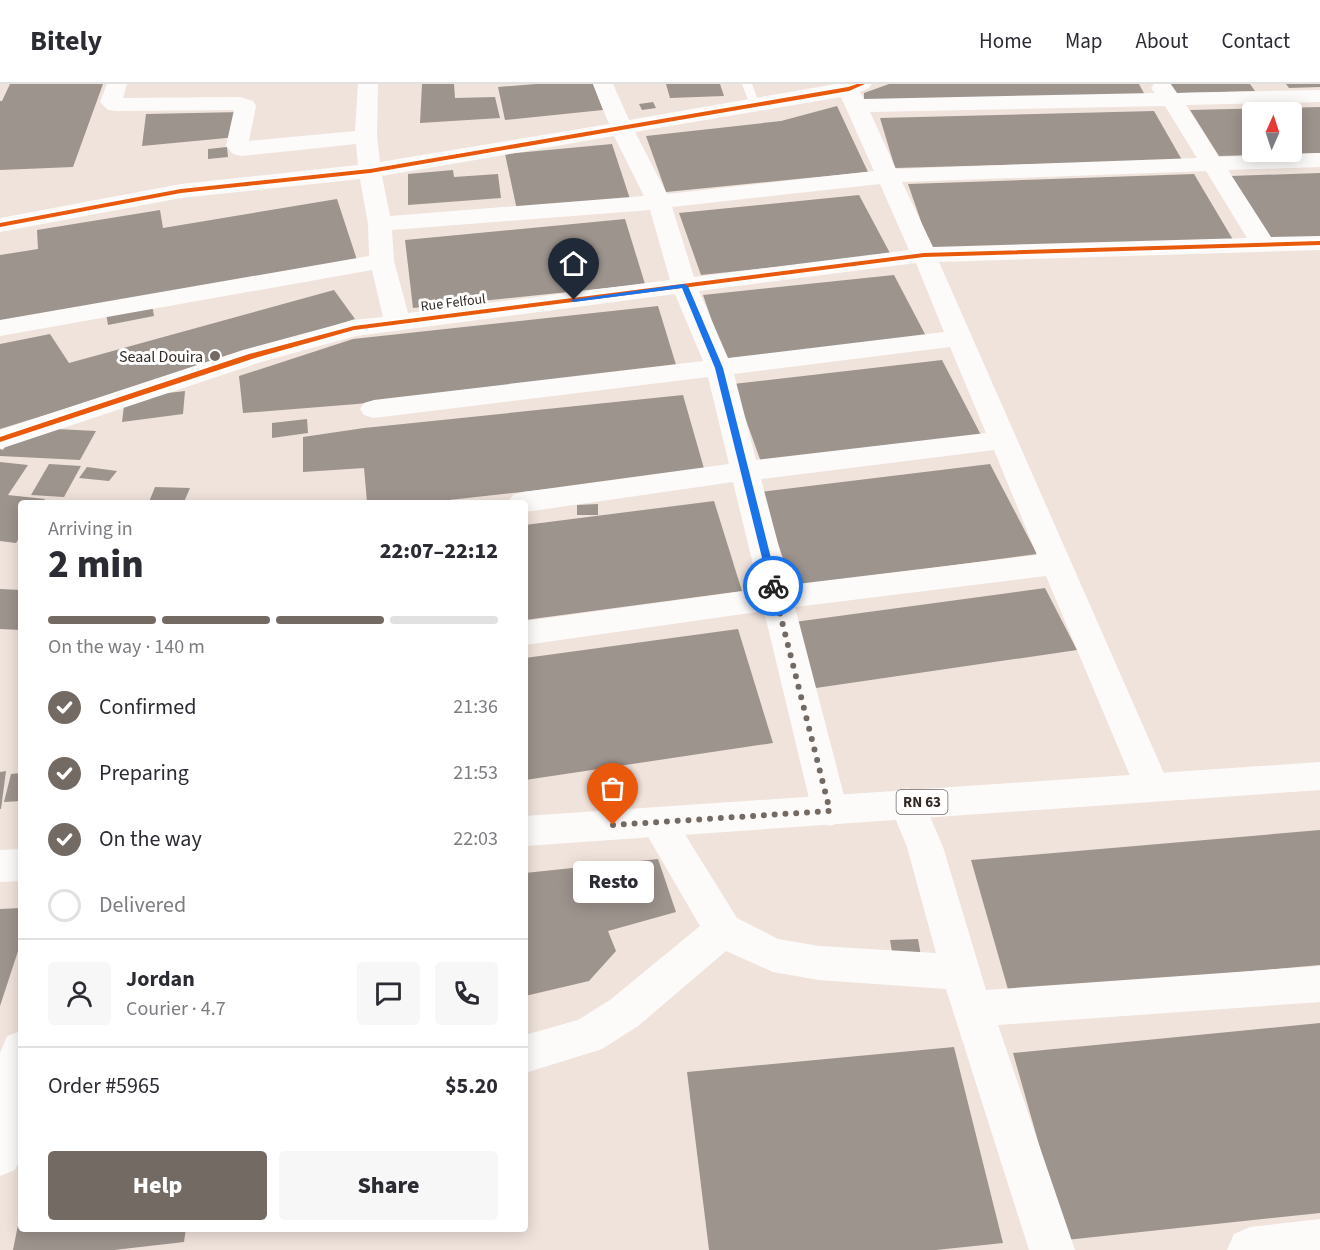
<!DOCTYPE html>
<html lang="en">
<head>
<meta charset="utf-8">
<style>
	:root { --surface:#fff; --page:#f7f7f7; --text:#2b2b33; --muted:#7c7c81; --line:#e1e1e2; --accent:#746a64 }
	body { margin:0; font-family:"Source Sans 3",sans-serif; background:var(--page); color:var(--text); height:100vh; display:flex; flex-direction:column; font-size:22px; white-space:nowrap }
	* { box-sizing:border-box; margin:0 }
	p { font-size:20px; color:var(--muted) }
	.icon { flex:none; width:33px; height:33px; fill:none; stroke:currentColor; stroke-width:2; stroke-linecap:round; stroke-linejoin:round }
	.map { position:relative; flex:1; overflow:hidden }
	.side { position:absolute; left:18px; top:416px; width:510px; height:732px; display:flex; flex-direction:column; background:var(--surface); border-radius:6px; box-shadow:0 3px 15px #0003 }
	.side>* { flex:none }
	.needle { width:39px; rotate:3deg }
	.buttons { position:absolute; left:1242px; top:18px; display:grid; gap:12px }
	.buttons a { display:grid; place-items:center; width:60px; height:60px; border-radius:6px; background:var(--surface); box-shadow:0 3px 15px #0003; font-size:30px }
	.pin { position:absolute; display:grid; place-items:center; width:51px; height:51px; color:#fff; margin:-62px -26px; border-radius:50% 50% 50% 0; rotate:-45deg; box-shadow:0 0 6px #0007 }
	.pin .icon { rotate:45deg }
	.courier { position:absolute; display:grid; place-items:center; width:60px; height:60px; margin:-30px; border:4px solid #1a73e8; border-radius:50%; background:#fff; color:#222; box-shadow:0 2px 8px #0007 }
	.bubble { position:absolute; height:42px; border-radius:6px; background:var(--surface); box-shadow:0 3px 15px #0003; font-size:20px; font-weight:800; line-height:42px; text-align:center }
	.overview em { font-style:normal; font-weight:800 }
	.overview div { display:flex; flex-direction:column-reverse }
	.overview { display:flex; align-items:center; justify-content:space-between; height:102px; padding:0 30px }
	h1 { font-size:39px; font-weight:800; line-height:45px }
	.bar { display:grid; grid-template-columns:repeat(4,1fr); gap:9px 6px; align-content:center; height:72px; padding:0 30px }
	.bar i { height:8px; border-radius:4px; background:var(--line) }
	.bar .on { background:var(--accent) }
	.bar p { grid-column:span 4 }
	.line { display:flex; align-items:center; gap:15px; padding:0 30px; border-top:2px solid var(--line) }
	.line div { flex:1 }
	.round { display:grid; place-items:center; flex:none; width:63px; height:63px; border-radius:6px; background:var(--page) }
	ol { padding:0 30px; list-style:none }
	li { display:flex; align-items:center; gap:18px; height:66px }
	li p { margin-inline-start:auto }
	li .icon { padding:6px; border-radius:50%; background:var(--accent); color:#fff; stroke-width:4 }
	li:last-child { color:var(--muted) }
	li i { width:33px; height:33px; border:3px solid var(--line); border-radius:50% }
	.button { display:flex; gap:12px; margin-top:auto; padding:12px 30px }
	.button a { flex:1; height:69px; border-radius:6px; background:var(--accent); color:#fff; font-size:24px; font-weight:800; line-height:69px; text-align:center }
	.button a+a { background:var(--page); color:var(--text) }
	header { display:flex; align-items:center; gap:36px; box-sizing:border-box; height:84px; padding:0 30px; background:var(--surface); border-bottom:2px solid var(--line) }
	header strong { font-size:28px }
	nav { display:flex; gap:33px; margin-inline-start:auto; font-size:21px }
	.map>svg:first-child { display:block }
	.building { fill:#9e948e; fill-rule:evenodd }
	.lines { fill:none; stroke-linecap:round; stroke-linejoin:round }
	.service { fill:#fdfbfa; fill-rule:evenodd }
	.minor { fill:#fdfbfa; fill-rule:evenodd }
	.primary { fill:#fdfbfa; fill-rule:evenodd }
	.cycleway-casing { stroke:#fff; stroke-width:4 }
	.cycleway { fill:#e8590c; fill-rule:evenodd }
	.route { fill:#1a73e8 }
	.done { stroke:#746a64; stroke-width:6; stroke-dasharray:0 10.8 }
	.poi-dot { fill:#746a64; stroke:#fff; stroke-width:2 }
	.labels { text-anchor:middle; stroke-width:6; stroke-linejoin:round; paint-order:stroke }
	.far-street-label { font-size:14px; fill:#312924; stroke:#fff }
	.shield { fill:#fff; stroke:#6f6966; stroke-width:1.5 }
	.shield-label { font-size:15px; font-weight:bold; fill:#312924 }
	.poi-label { font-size:16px; fill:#312924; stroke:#fff; text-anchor:end }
</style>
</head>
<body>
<header>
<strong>Bitely</strong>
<nav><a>Home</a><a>Map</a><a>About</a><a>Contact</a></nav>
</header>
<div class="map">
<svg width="1320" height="1166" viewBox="0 0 1320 1166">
	<rect width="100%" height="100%" fill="#f0e3dc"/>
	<g class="building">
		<path d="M10 0H103L73 83 0 86V17H2Z"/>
		<path d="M422 0H454L455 14 495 13 500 34 420 39Z"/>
		<path d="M536 0H593L603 26 505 36 498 3Z"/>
		<path d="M666 0H720L724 12 670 14Z"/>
		<path d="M889 0H1139L1146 13 864 20V9Z"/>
		<path d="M1171 0H1250L1255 7 1177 9Z"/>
		<path d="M1286 0H1320V3L1289 4Z"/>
		<path d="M653 18 656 24 642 26 639 20Z"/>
		<path d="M837 22 868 88 666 108 646 52 781 37Z"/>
		<path d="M1320 23V69L1219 72 1190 26ZM1252 28H1292V68H1252Z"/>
		<path d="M1154 27 1182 76 895 84 880 34Z"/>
		<path d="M242 28 237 53 142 62 146 30Z"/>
		<path d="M612 60 630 115 517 126 505 70Z"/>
		<path d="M227 63 228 73 208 75V65Z"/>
		<path d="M453 86 454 93 498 90 501 114 408 121V90Z"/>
		<path d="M1320 89V154L1271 156 1231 92Z"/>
		<path d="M1194 90 1235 159 932 169 908 100Z"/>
		<path d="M859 111 891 171 701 191 679 129Z"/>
		<path d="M337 115 357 176 0 238V171L38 165 37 146 160 126 163 144Z"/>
		<path d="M625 135 645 200 413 224 405 156Z"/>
		<path d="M894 191 926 252 725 275 703 211Z"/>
		<path d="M334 206 355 235 0 345V260L50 250 69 279Z"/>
		<path d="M152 220 154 232 108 241 106 229Z"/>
		<path d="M658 222 677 284 357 320 243 329 239 292 353 255Z"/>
		<path d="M942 276 981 351 761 378 733 300Z"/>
		<path d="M185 307 183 330 122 338 125 314Z"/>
		<path d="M683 311 705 388 431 418H367L364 384 303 388V353L364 344Z"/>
		<path d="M307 335 308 349 272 354V339Z"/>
		<path d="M17 343 96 347 80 376 0 372V365L3 366Z"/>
		<path d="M0 378 28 381 8 411 45 415 43 418H21V451L16 459 0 457Z"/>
		<path d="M49 380 81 382 64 413 31 411Z"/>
		<path d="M990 380 1037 470 793 503 760 408Z"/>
		<path d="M87 383 117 387 109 397 79 394Z"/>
		<path d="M155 403 190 404 184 418H149Z"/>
		<path d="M714 417 742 507 525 536V441Z"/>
		<path d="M598 420V431H577V421Z"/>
		<path d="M1045 504 1077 566 809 605 787 539Z"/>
		<path d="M0 505 21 506V546L0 545Z"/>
		<path d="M738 545 773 659 525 696V574Z"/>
		<path d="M6 687 1 725H0V688Z"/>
		<path d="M21 689V717L4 718 11 690Z"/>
		<path d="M1320 746V881L1009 909 971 776Z"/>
		<path d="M658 775 676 828 608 847 616 867 589 897 525 912V789Z"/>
		<path d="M21 824V858L0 922V825Z"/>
		<path d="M918 855 922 878 894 880 890 856Z"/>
		<path d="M1320 939V1129L1066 1156 1013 969Z"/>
		<path d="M954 963 1003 1159 936 1166H709L687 988Z"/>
		<path d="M20 1131 21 1144H186L184 1158 114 1166H13Z"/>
	</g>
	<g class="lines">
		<path class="service" d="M742 0H752L760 22 759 24H751Z"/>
		<g class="minor">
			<path d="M107 0H127L123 14 240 13 253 17 256 22 249 57 355 47 358 0H378L377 52 380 78 609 40 593 0H613L629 36 836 0H872L869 4 860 8 864 15 1155 9 1151 4 1154 0H1170L1177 9 1320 6V18L1186 21 1219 73 1320 69V83L1228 86 1271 153 1320 152V166L939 178 1170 703 1165 713 1152 717 1139 713 1046 492 795 523 848 727 843 737 830 742 817 737 812 727 764 527 525 561V537L759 505 733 398 525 428V418H508L513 411 523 408 729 380 708 293 374 334 364 331 360 325 364 319 374 316 703 277 675 210 356 252 261 278 0 365V346L243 266 354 236 383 233 372 186 0 252V236L369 172 368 140 360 95 181 114 0 148V134L181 100 358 81 356 60 241 72 233 70 226 62 234 26 116 27 108 26 100 18ZM841 13 874 87 667 110 635 48ZM1165 22 1197 74 896 85 870 28ZM614 52 644 112 390 132 382 92ZM1206 87 1247 154 933 163 902 98ZM880 100 909 166 694 193 672 123ZM650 126 670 196 408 229 394 177 392 146ZM916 179 944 248 728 274 699 207ZM950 263 986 349 756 376 734 290ZM994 366 1037 471 789 501 761 395Z"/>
			<path d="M907 704 920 709 943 763 986 906 1320 882V918L998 941 1075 1166H1029L946 905 819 896 773 888 726 867 638 942 602 965 525 989V951L578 936 610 916 700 842 640 739 645 728 658 724 671 728 737 834 778 855 819 862 936 869 907 763 889 719 894 709Z"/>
			<path d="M21 947V1072L15 1086 0 1092V969L7 952Z"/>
			<path d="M1320 1135V1166H1227L1234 1150 1250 1143Z"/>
		</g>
		<g class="primary">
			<path d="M1320 678V706L525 762V732Z"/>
			<path d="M21 765V797L0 798V766Z"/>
		</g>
		<defs>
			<g id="cycleway">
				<path d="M857 0H865L849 7 370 89 181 109 0 143V139L181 105 370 85 848 3Z"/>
				<path d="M1320 157V161L924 173 354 246 255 274 0 358V353L249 270 354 242 924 169Z"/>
			</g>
		</defs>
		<use href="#cycleway" class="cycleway-casing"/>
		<use href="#cycleway" class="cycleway"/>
	</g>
	<path class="route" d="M684 200 688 202 723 284 778 502 773 506 769 502 715 284 682 204 574 218 570 216Z"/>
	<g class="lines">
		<path class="done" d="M613 741 830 727 773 502"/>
	</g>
	<circle class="poi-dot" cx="215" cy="272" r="6"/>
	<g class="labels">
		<g class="far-street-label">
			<text transform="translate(453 218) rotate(-7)" y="5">Rue Felfoul</text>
		</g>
		<rect class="shield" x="896.5" y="706" width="51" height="24" rx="4.5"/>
		<g class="shield-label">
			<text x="922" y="723">RN 63</text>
		</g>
		<g class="poi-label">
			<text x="203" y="278">Seaal Douira</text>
		</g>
	</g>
</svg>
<div class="buttons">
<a><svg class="needle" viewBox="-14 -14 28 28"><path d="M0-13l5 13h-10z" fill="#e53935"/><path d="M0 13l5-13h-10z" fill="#7c7c81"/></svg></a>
</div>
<div class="pin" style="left:613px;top:741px;background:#ea580c"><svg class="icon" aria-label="bag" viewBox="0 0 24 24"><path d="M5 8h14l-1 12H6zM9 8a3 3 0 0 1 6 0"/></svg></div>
<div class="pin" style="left:574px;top:216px;background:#1f2937"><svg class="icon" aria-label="home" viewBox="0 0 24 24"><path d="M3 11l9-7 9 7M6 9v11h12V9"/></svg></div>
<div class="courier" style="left:773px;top:502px"><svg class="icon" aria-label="bike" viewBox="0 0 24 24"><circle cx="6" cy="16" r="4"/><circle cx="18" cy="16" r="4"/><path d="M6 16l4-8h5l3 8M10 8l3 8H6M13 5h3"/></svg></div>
<div class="bubble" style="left:573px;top:777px;width:81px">Resto</div>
<section class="side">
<div class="overview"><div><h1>2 min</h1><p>Arriving in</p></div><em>22:07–22:12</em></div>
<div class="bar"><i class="on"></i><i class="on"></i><i class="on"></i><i></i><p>On the way · 140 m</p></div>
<ol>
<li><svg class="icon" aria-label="check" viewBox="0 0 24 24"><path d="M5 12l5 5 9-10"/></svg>Confirmed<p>21:36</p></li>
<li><svg class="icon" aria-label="check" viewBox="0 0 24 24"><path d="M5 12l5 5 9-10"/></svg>Preparing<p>21:53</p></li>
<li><svg class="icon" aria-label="check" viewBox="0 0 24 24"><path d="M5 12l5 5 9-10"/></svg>On the way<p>22:03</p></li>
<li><i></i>Delivered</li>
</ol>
<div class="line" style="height:108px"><a class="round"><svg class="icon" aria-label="person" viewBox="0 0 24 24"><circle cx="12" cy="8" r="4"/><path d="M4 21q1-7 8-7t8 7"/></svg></a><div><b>Jordan</b><p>Courier · 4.7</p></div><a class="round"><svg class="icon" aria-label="chat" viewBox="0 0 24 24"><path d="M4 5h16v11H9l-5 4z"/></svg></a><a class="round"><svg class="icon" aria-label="phone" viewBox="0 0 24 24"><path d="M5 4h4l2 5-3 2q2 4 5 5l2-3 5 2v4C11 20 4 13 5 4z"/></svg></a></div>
<div class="line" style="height:78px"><div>Order #5965</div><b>$5.20</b></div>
<div class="button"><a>Help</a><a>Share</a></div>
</section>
</div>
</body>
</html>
